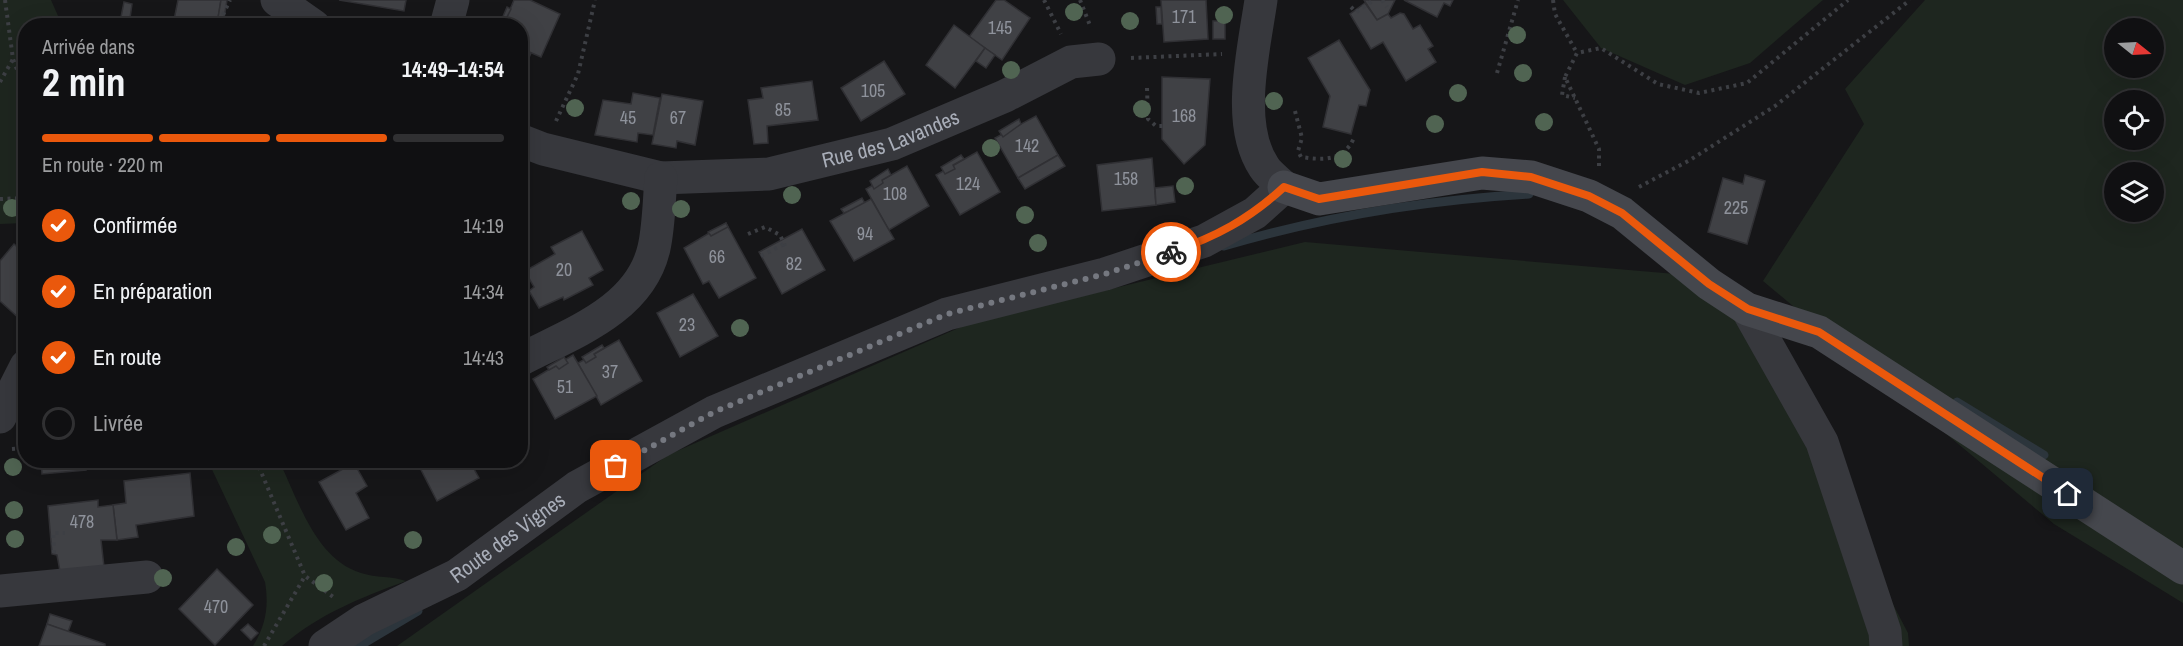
<!DOCTYPE html>
<html lang="fr">
<head>
<meta charset="utf-8">
<style>
	:root { --surface:#101012; --page:#19191b; --text:#f1f3f6; --muted:#9c9d9f; --line:#303032; --accent:#ea580c }
	body { margin:0; font-family:"Archivo Narrow",sans-serif; background:var(--page); color:var(--text); height:100vh; display:flex; flex-direction:column; font-size:22px; white-space:nowrap }
	* { box-sizing:border-box; margin:0 }
	p { font-size:20px; color:var(--muted) }
	.icon { flex:none; width:33px; height:33px; fill:none; stroke:currentColor; stroke-width:2; stroke-linecap:round; stroke-linejoin:round }
	.map { position:relative; flex:1; overflow:hidden }
	.drawer { position:absolute; left:18px; top:18px; width:510px; height:450px; display:flex; flex-direction:column; background:var(--surface); border-radius:24px; box-shadow:0 6px 24px #0002,0 0 0 2px var(--line) }
	.drawer>* { flex:none }
	.needle { width:39px; rotate:108deg }
	.controls { position:absolute; left:2104px; top:18px; display:grid; gap:12px }
	.controls a { display:grid; place-items:center; width:60px; height:60px; border-radius:50%; background:var(--surface); box-shadow:0 6px 24px #0002,0 0 0 2px var(--line); font-size:30px }
	.pin { position:absolute; display:grid; place-items:center; width:51px; height:51px; color:#fff; margin:-26px; border-radius:12px; box-shadow:0 3px 9px #0006 }
	.courier { position:absolute; display:grid; place-items:center; width:60px; height:60px; margin:-30px; border:4px solid #ea580c; border-radius:50%; background:#fff; color:#222; box-shadow:0 2px 8px #0007 }
	.headline em { font-style:normal; font-weight:700 }
	.headline div { display:flex; flex-direction:column-reverse }
	.headline { display:flex; align-items:center; justify-content:space-between; height:102px; padding:0 24px }
	h1 { font-size:39px; font-weight:700; line-height:45px }
	.bar { display:grid; grid-template-columns:repeat(4,1fr); gap:9px 6px; align-content:center; height:72px; padding:0 24px }
	.bar i { height:8px; border-radius:4px; background:var(--line) }
	.bar .active { background:var(--accent) }
	.bar p { grid-column:span 4 }
	ol { padding:0 24px; list-style:none }
	li { display:flex; align-items:center; gap:18px; height:66px }
	li p { margin-inline-start:auto }
	li .icon { padding:6px; border-radius:50%; background:var(--accent); color:#fff; stroke-width:4 }
	li:last-child { color:var(--muted) }
	li i { width:33px; height:33px; border:3px solid var(--line); border-radius:50% }
	.map>svg:first-child { display:block }
	.green { fill:#1e261f; fill-rule:evenodd }
	.lines { fill:none; stroke-linecap:round; stroke-linejoin:round }
	.stream { stroke:#2c353c; stroke-width:9 }
	.building { fill:#404145; stroke:#303034; stroke-width:1.5 }
	.path { stroke:#3d3f44; stroke-width:4; stroke-dasharray:3 4.5; stroke-linecap:butt }
	.street { stroke:#37383d; stroke-width:33 }
	.secondary { stroke:#45474d; stroke-width:33 }
	.tree { fill:#506452 }
	.done { stroke:#757880; stroke-width:6; stroke-dasharray:0 10.8 }
	.route { stroke:#ea580c; stroke-width:8 }
	.labels { text-anchor:middle; stroke-width:4.5; stroke-linejoin:round; paint-order:stroke }
	.number-label { font-size:18px; fill:#8e929b }
	.street-label { font-size:21px; fill:#a8adb8; stroke:#111113 }
</style>
</head>
<body>
<div class="map">
<svg width="2183" height="646" viewBox="0 0 2183 646">
	<rect width="100%" height="100%" fill="#161618"/>
	<g class="green">
		<path d="M0 0H51L62 25 26 26 25 223 0 224Z"/>
		<path d="M1563 0H1823L1750 63 1685 85 1601 48Z"/>
		<path d="M1925 0H2183V603L2054 524 1763 281 1864 124 1845 89ZM2115 28H2154V68H2115ZM2115 100H2154V140H2115ZM2115 172H2154V212H2115Z"/>
		<path d="M1305 242 1722 278 1908 633 1909 646H397L668 455 970 323Z"/>
		<path d="M208 461H279C298 499 315 559 361 573 376 578 392 576 406 581 360 598 319 614 282 646H253C266 625 269 606 265 582Z"/>
	</g>
	<g class="lines">
		<g class="stream">
			<path d="M1224 246C1322 217 1426 200 1529 194"/>
			<path d="M1957 402 2044 455"/>
			<path d="M359 646 418 611"/>
		</g>
	</g>
	<g class="building">
		<path d="M178 0H221L217 24 227 26H164L165 23 173 25Z"/>
		<path d="M221 0H227L223 25 217 24Z"/>
		<path d="M339 0H406L404 11Z"/>
		<path d="M514 0H530L560 14 541 57 520 48V26H503Z"/>
		<path d="M996 0H1004L1030 18 1002 60 969 37Z"/>
		<path d="M1161 0H1206L1208 39 1164 42Z"/>
		<path d="M1364 0H1395L1388 14 1377 20Z"/>
		<path d="M1404 0H1453L1450 6 1444 3 1437 17Z"/>
		<path d="M124 2 132 4 130 18 121 17Z"/>
		<path d="M1365 3 1377 20 1388 14 1391 18 1400 13 1404 14 1413 29 1420 25 1433 46 1428 49 1436 62 1406 81 1383 42 1371 49 1350 14Z"/>
		<path d="M507 7 511 9 505 21 508 22 506 26H499Z"/>
		<path d="M1156 7H1161L1162 24H1157Z"/>
		<rect x="1213" y="21" width="12" height="18"/>
		<path d="M954 25 985 48 955 88 926 65Z"/>
		<path d="M1339 40 1370 90 1366 106 1359 105 1351 134 1323 127 1330 96 1308 58Z"/>
		<path d="M520 48 531 53 520 77Z"/>
		<path d="M985 48 995 55 986 68 976 61Z"/>
		<path d="M884 61 905 94 861 121 841 88Z"/>
		<path d="M1162 77 1210 79 1205 145 1184 164 1162 139Z"/>
		<path d="M812 81 818 120 767 126 768 143 754 144 748 100 763 98 761 88Z"/>
		<path d="M633 93 660 98 653 135 638 133 637 142 595 135 603 100 631 104Z"/>
		<path d="M662 94 703 101 695 145 677 141 676 148 652 144Z"/>
		<path d="M1036 116 1058 155 1018 178 995 138Z"/>
		<path d="M1019 119 1021 124 1003 137 999 131Z"/>
		<path d="M977 152 1000 192 960 215 936 175Z"/>
		<path d="M961 155 964 159 953 165 955 169 945 174 941 167Z"/>
		<path d="M1058 155 1065 166 1025 189 1018 178Z"/>
		<path d="M1152 158 1156 205 1102 211 1097 165Z"/>
		<path d="M907 166 929 206 889 230 866 189Z"/>
		<path d="M888 169 891 175 882 180 883 183 874 189 870 181Z"/>
		<path d="M1745 175 1765 181 1747 244 1708 232 1723 178 1743 184Z"/>
		<path d="M1173 186 1175 202 1156 205 1155 188Z"/>
		<path d="M862 198 866 205 844 213 841 209Z"/>
		<path d="M871 199 894 239 854 261 830 221Z"/>
		<path d="M726 223 756 278 719 298 709 281 703 284 684 248Z"/>
		<path d="M726 223 728 227 711 236 708 232Z"/>
		<path d="M802 229 825 270 782 294 759 252Z"/>
		<path d="M582 231 603 270 589 278 593 285 564 300 563 297 539 308 529 291 534 287 525 271 555 254 551 247Z"/>
		<path d="M14 244 26 255V317L22 321 0 301V261Z"/>
		<path d="M693 294 718 336 680 357 657 313Z"/>
		<path d="M619 340 642 381 601 405 578 363Z"/>
		<path d="M602 345 604 348 594 354 596 357 586 363 582 357Z"/>
		<path d="M573 355 597 396 555 419 533 379Z"/>
		<path d="M564 357 568 363 559 369 556 366 549 370 547 367Z"/>
		<path d="M41 460H85L86 470 42 474Z"/>
		<path d="M416 460H469L479 478 437 501Z"/>
		<path d="M354 463 367 486 356 493 369 518 346 530 319 482Z"/>
		<path d="M190 473 194 516 136 525 138 537 117 540 113 505 126 503 124 481Z"/>
		<path d="M98 500V507L113 505 117 540H101L104 567 60 571 57 555 52 554 48 506Z"/>
		<path d="M217 569 253 605 215 645 179 609Z"/>
		<path d="M50 614 72 621 68 632 47 624Z"/>
		<path d="M47 624 105 644V646H39Z"/>
		<path d="M248 624 258 633 251 640 241 630Z"/>
	</g>
	<g class="lines">
		<g class="path">
			<path d="M5 0 13 59 26 93"/>
			<path d="M1044 0 1061 34"/>
			<path d="M1080 0 1091 28"/>
			<path d="M1382 0 1387 7"/>
			<path d="M1553 0 1555 14 1577 53"/>
			<path d="M1351 7 1356 12 1374 0"/>
			<path d="M218 19H221L230 0"/>
			<path d="M1131 58 1222 54"/>
			<path d="M1497 73 1518 0"/>
			<path d="M1565 77 1562 95 1575 98"/>
			<path d="M0 82 13 59"/>
			<path d="M1147 88 1148 119 1156 126H1163"/>
			<path d="M1295 111 1302 138 1298 151 1301 157C1322 160 1343 162 1354 138"/>
			<path d="M556 121 578 74 595 0"/>
			<path d="M1599 166V149L1565 77 1577 53 1601 48 1658 84 1699 93 1747 83 1848 0"/>
			<path d="M520 185 526 175"/>
			<path d="M1639 187 1690 160 1775 106 1910 0"/>
			<path d="M0 199 26 198"/>
			<path d="M748 234 765 227 780 235 785 246"/>
			<path d="M761 256 784 244"/>
			<path d="M12 449 26 448"/>
			<path d="M256 460 305 576 336 599"/>
			<path d="M54 553 53 533H65"/>
			<path d="M264 646 305 576"/>
		</g>
		<g class="street">
			<path d="M277 0 314 26"/>
			<path d="M446 26 453 0"/>
			<path id="s1" d="M520 140 543 149 661 178 769 174 892 144 1005 96 1071 62 1099 59"/>
			<path d="M1747 309 1822 442 1885 632 1886 646"/>
			<path d="M520 360C572 333 640 310 654 248 659 225 659 201 661 178"/>
			<path d="M0 417 26 366"/>
			<path d="M0 591 147 577"/>
			<path id="s2" d="M325 646 364 620 457 575 577 487 714 412 947 314 1105 274 1204 241 1255 213 1284 187C1278 181 1269 175 1264 167 1235 124 1254 49 1261 0"/>
		</g>
		<path class="secondary" d="M1284 187 1319 199 1482 173 1531 177 1589 196 1622 213 1709 284 1747 309 1819 332 2183 568"/>
	</g>
	<g class="tree">
		<circle cx="1074" cy="12" r="9"/>
		<circle cx="1224" cy="15" r="9"/>
		<circle cx="1130" cy="21" r="9"/>
		<circle cx="1517" cy="35" r="9"/>
		<circle cx="1011" cy="70" r="9"/>
		<circle cx="1523" cy="73" r="9"/>
		<circle cx="1458" cy="93" r="9"/>
		<circle cx="1274" cy="101" r="9"/>
		<circle cx="575" cy="108" r="9"/>
		<circle cx="1142" cy="109" r="9"/>
		<circle cx="1544" cy="122" r="9"/>
		<circle cx="1435" cy="124" r="9"/>
		<circle cx="991" cy="148" r="9"/>
		<circle cx="1343" cy="159" r="9"/>
		<circle cx="1185" cy="186" r="9"/>
		<circle cx="792" cy="195" r="9"/>
		<circle cx="631" cy="201" r="9"/>
		<circle cx="12" cy="208" r="9"/>
		<circle cx="681" cy="209" r="9"/>
		<circle cx="1025" cy="215" r="9"/>
		<circle cx="1038" cy="243" r="9"/>
		<circle cx="740" cy="328" r="9"/>
		<circle cx="13" cy="467" r="9"/>
		<circle cx="14" cy="510" r="9"/>
		<circle cx="272" cy="535" r="9"/>
		<circle cx="15" cy="539" r="9"/>
		<circle cx="413" cy="540" r="9"/>
		<circle cx="236" cy="547" r="9"/>
		<circle cx="163" cy="578" r="9"/>
		<circle cx="324" cy="583" r="9"/>
	</g>
	<g class="lines">
		<path class="done" d="M616 466 714 412 947 314 1105 274 1171 252"/>
		<path class="route" d="M1171 252C1216 237 1249 219 1284 187L1319 199 1482 172 1531 177 1589 196 1622 213 1709 284 1748 309 1819 332 2068 494"/>
	</g>
	<g class="labels">
		<g class="number-label">
			<text x="1184" y="23">171</text>
			<text x="1000" y="34">145</text>
			<text x="873" y="97">105</text>
			<text x="783" y="116">85</text>
			<text x="1184" y="122">168</text>
			<text x="628" y="124">45</text>
			<text x="678" y="124">67</text>
			<text x="1027" y="152">142</text>
			<text x="1126" y="185">158</text>
			<text x="968" y="190">124</text>
			<text x="895" y="200">108</text>
			<text x="1736" y="214">225</text>
			<text x="865" y="240">94</text>
			<text x="717" y="263">66</text>
			<text x="794" y="270">82</text>
			<text x="564" y="276">20</text>
			<text x="687" y="331">23</text>
			<text x="610" y="378">37</text>
			<text x="565" y="393">51</text>
			<text x="82" y="528">478</text>
			<text x="216" y="613">470</text>
		</g>
		<g class="street-label">
			<text dy="7" stroke="none"><textPath href="#s1" startOffset="381">Rue des Lavandes</textPath></text>
			<text dy="7" stroke="none"><textPath href="#s2" startOffset="213">Route des Vignes</textPath></text>
		</g>
	</g>
</svg>
<div class="controls">
<a><svg class="needle" viewBox="-14 -14 28 28"><path d="M0-13l5 13h-10z" fill="#e53935"/><path d="M0 13l5-13h-10z" fill="#9c9d9f"/></svg></a>
<a><svg class="icon" aria-label="locate" viewBox="0 0 24 24"><circle cx="12" cy="12" r="6"/><path d="M12 2v4M12 18v4M2 12h4M18 12h4"/></svg></a>
<a><svg class="icon" aria-label="layers" viewBox="0 0 24 24"><path d="M12 4l9 5-9 5-9-5zM3 14l9 5 9-5"/></svg></a>
</div>
<div class="pin" style="left:616px;top:466px;background:#ea580c"><svg class="icon" aria-label="bag" viewBox="0 0 24 24"><path d="M5 8h14l-1 12H6zM9 8a3 3 0 0 1 6 0"/></svg></div>
<div class="pin" style="left:2068px;top:494px;background:#1f2937"><svg class="icon" aria-label="home" viewBox="0 0 24 24"><path d="M3 11l9-7 9 7M6 9v11h12V9"/></svg></div>
<div class="courier" style="left:1171px;top:252px"><svg class="icon" aria-label="bike" viewBox="0 0 24 24"><circle cx="6" cy="16" r="4"/><circle cx="18" cy="16" r="4"/><path d="M6 16l4-8h5l3 8M10 8l3 8H6M13 5h3"/></svg></div>
<section class="drawer">
<div class="headline"><div><h1>2 min</h1><p>Arrivée dans</p></div><em>14:49–14:54</em></div>
<div class="bar"><i class="active"></i><i class="active"></i><i class="active"></i><i></i><p>En route · 220 m</p></div>
<ol>
<li><svg class="icon" aria-label="check" viewBox="0 0 24 24"><path d="M5 12l5 5 9-10"/></svg>Confirmée<p>14:19</p></li>
<li><svg class="icon" aria-label="check" viewBox="0 0 24 24"><path d="M5 12l5 5 9-10"/></svg>En préparation<p>14:34</p></li>
<li><svg class="icon" aria-label="check" viewBox="0 0 24 24"><path d="M5 12l5 5 9-10"/></svg>En route<p>14:43</p></li>
<li><i></i>Livrée</li>
</ol>
</section>
</div>
</body>
</html>
